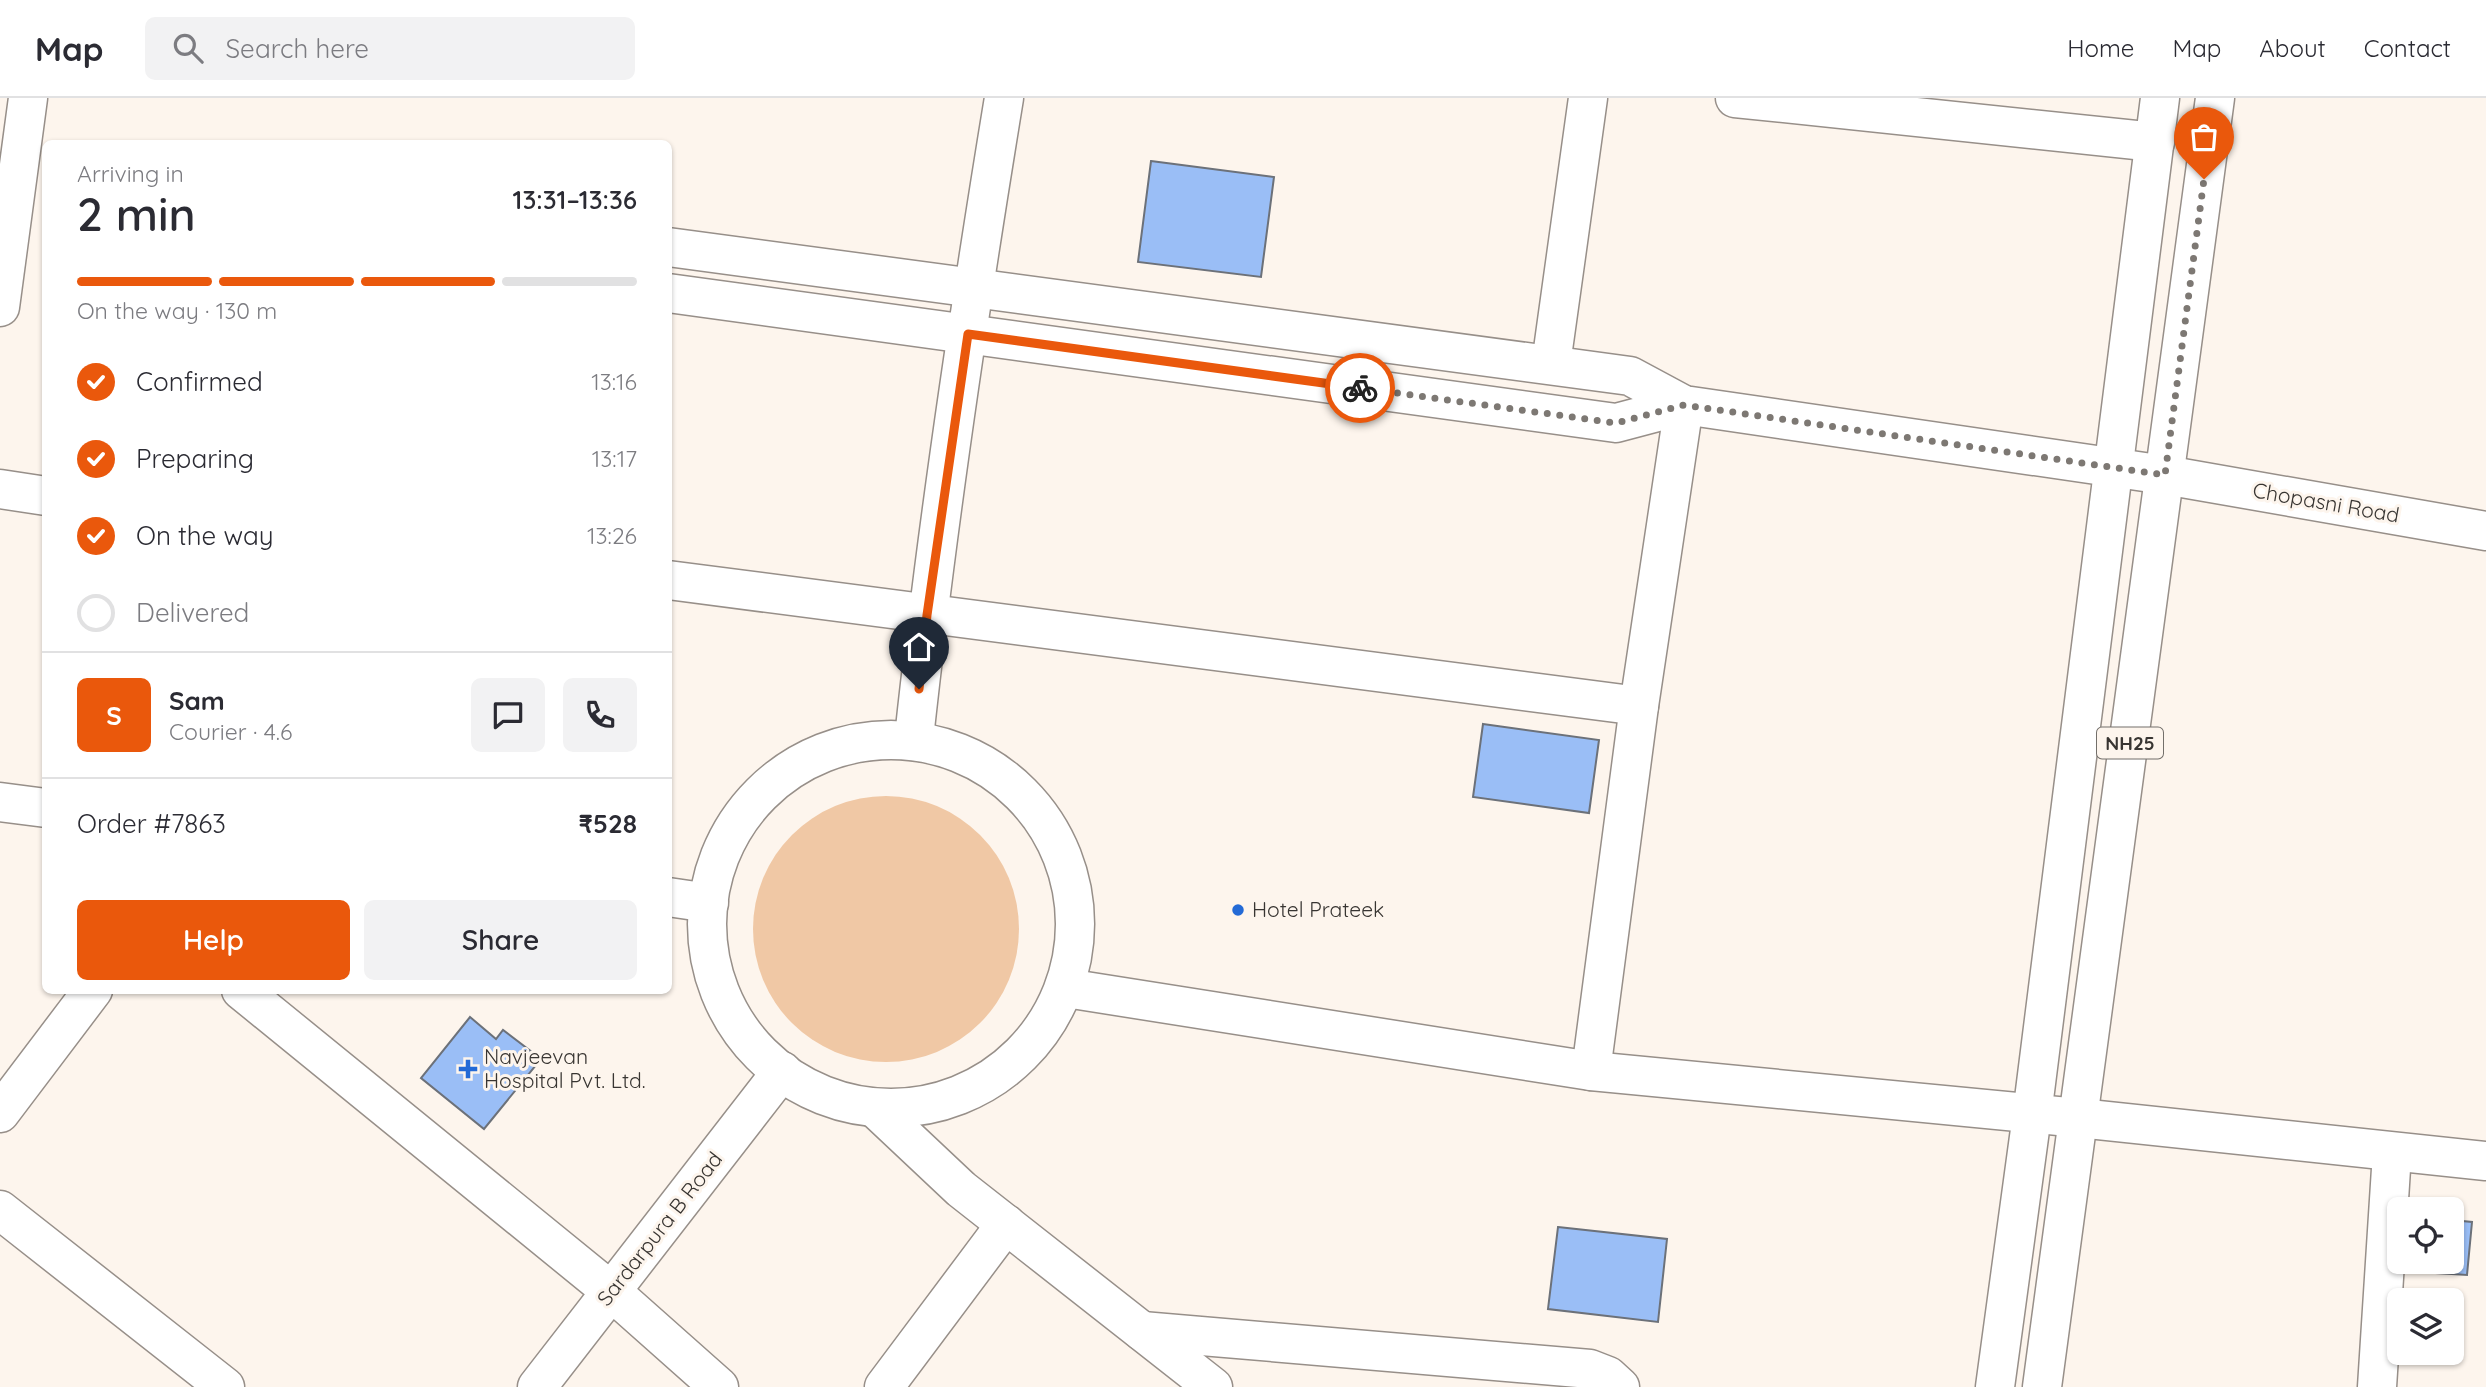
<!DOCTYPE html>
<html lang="en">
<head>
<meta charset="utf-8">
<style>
	:root { --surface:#fff; --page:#f2f2f3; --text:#2b2b33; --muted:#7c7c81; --line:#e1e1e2; --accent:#ea580c }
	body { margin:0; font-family:Quicksand,sans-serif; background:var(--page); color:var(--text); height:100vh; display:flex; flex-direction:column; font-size:26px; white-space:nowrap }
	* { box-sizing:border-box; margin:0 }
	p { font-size:23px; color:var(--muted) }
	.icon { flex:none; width:38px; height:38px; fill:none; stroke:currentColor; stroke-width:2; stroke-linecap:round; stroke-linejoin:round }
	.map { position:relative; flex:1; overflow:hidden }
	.side { position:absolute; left:42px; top:42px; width:630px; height:854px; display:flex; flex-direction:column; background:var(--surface); border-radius:10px; box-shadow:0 2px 5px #0004 }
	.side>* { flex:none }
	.buttons { position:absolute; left:2387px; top:1099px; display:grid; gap:14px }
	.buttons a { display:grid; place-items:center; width:77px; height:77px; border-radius:10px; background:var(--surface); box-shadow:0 2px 5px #0004; font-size:35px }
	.pin { position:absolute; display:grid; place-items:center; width:60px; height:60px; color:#fff; margin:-72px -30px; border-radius:50% 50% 50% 0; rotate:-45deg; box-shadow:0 0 7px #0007 }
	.pin .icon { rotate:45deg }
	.courier { position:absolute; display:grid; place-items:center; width:70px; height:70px; margin:-35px; border:5px solid #ea580c; border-radius:50%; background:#fff; color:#222; box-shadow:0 2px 9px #0007 }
	.summary em { font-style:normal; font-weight:600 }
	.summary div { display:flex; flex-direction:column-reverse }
	.summary { display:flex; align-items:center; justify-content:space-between; height:119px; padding:0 35px }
	h1 { font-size:46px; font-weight:600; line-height:52px }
	.bar { display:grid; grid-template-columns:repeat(4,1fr); gap:10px 7px; align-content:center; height:84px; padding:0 35px }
	.bar i { height:9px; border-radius:5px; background:var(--line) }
	.bar .current { background:var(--accent) }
	.bar p { grid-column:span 4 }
	.line { display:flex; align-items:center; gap:18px; padding:0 35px; border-top:2px solid var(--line) }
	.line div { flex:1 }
	.round { display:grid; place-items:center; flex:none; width:74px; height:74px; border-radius:10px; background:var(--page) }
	ol { padding:0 35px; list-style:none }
	li { display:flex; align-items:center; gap:21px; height:77px }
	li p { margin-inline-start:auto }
	li .icon { padding:7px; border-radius:50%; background:var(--accent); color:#fff; stroke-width:4 }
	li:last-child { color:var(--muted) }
	li i { width:38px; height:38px; border:4px solid var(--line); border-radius:50% }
	.button { display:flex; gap:14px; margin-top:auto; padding:14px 35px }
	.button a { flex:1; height:80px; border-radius:10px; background:var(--accent); color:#fff; font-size:28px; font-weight:600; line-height:80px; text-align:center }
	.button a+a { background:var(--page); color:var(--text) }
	header { display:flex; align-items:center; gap:42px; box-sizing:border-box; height:98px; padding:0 35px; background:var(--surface); border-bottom:2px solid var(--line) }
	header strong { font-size:33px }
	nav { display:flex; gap:38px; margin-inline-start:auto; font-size:24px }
	.search { width:490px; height:63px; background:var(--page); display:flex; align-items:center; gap:18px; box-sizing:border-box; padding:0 24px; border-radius:10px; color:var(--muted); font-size:26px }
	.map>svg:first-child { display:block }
	.green { fill:#f0c8a5 }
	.building { fill:#9abef6; stroke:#6c7179; stroke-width:2 }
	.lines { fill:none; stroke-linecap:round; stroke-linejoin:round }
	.minor-casing { stroke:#978f89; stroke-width:41 }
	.major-casing { stroke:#978f89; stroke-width:41 }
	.minor { stroke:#fff; stroke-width:38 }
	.major { stroke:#fff; stroke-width:38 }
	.done { stroke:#7d7873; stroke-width:7; stroke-dasharray:0 12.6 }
	.route { stroke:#ea580c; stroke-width:9 }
	.poi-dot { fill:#236ad6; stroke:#fdf5ed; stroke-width:2.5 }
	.labels { text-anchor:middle; stroke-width:6; stroke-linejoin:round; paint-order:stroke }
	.shield { fill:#fdf5ed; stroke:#736f6a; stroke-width:2 }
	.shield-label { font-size:19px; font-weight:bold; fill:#383532 }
	.street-label { font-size:21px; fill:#383532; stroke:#fdf5ed }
	.poi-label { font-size:21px; fill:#383532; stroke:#fdf5ed; text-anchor:start }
</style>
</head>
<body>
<header>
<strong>Map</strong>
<div class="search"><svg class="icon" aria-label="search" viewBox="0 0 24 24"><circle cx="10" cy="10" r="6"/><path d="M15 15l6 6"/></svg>Search here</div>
<nav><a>Home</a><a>Map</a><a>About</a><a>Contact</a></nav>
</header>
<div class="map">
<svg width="2486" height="1289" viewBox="0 0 2486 1289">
	<rect width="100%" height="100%" fill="#fdf5ed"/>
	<circle class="green" cx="886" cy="831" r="133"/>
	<g class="building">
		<path d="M1151 63 1274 79 1261 179 1138 164Z"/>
		<path d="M1483 626 1599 642 1589 715 1473 699Z"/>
		<path d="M470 919 496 941 503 932 541 961 484 1031 421 980Z"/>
		<path d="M2452 1122 2472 1124 2467 1177 2420 1174 2421 1164H2452Z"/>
		<path d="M1558 1129 1667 1141 1658 1224 1548 1211Z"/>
	</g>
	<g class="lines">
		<defs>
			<g id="minor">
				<path d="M1735 0 2155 44"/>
				<path d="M668 149 1630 278 1684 307 2165 377 2486 433"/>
				<path d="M668 195 1616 325 1684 307"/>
				<path d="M0 209 28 0"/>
				<path d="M1551 266 1588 0"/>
				<path d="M0 391 46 398"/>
				<path d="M668 482 1639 608"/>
				<path d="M914 640C937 426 969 213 1004 0"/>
				<circle cx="891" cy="826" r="184"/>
				<path d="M0 704 46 710"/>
				<path d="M668 799 709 805"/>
				<path d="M1066 890 1591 973 2079 1020 2486 1063"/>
				<path d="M241 892 612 1194 719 1289"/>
				<path d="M1591 973 1639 608 1684 307"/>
				<path d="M876 1011 961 1091 1213 1289"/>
				<path d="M0 1015 93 892"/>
				<path d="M0 1112 225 1289"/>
				<path d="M1142 1233 1590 1271 1608 1278 1620 1289"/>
				<path d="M537 1289 782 973"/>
				<path d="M884 1289 1006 1126"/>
				<path d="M2377 1289 2392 1055"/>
			</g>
			<g id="major">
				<path d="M1995 1289 2032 1017 2160 0"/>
				<path d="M2042 1289 2215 0"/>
			</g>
		</defs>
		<use href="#minor" class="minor-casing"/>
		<use href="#major" class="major-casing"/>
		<use href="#minor" class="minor"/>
		<use href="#major" class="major"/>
	</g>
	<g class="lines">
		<path class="done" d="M1360 290 1616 325 1684 307 2165 377 2204 81"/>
		<path class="route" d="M919 591 927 517 968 236 1360 290"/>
	</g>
	<g class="poi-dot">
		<circle cx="1238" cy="812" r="7"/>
		<path d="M464.5 960.5h7v7h7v7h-7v7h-7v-7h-7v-7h7z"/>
	</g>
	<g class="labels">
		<rect class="shield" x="2097" y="629.5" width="66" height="31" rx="5"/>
		<g class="shield-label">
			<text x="2130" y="652">NH25</text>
		</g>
		<g class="street-label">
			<text transform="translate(2326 405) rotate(10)" y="7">Chopasni Road</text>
			<text transform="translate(660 1131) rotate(-52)" y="7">Sardarpura B Road</text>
		</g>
		<g class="poi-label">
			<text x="1252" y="819">Hotel Prateek</text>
			<text x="484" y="966">Navjeevan<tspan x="484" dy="24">Hospital Pvt. Ltd.</tspan></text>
		</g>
	</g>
</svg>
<div class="buttons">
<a><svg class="icon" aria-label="locate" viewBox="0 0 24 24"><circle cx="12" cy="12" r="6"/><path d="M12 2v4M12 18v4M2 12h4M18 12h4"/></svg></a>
<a><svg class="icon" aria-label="layers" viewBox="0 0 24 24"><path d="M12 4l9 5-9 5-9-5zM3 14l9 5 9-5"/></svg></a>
</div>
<div class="pin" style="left:2204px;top:81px;background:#ea580c"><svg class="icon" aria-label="bag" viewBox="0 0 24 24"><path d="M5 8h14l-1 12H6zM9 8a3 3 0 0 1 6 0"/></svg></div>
<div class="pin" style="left:919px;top:591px;background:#1f2937"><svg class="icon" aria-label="home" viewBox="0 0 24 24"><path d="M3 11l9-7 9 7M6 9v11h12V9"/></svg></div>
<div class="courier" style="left:1360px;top:290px"><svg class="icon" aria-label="bike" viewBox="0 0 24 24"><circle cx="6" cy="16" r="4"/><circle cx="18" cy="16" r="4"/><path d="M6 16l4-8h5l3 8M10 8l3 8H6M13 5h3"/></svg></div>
<section class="side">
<div class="summary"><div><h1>2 min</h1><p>Arriving in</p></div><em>13:31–13:36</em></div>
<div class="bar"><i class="current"></i><i class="current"></i><i class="current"></i><i></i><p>On the way · 130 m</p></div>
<ol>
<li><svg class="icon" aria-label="check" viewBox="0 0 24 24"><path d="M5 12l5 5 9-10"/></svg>Confirmed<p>13:16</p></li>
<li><svg class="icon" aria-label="check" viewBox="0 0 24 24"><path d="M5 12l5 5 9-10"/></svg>Preparing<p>13:17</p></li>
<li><svg class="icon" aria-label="check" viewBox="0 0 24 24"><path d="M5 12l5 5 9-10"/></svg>On the way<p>13:26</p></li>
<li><i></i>Delivered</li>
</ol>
<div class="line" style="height:126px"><b class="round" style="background:var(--accent);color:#fff">S</b><div><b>Sam</b><p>Courier · 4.6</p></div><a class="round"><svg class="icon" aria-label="chat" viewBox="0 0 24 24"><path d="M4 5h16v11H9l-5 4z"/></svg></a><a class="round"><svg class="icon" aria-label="phone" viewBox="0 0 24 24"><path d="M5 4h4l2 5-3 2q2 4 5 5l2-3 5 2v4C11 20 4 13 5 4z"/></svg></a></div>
<div class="line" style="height:91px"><div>Order #7863</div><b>₹528</b></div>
<div class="button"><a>Help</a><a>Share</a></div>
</section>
</div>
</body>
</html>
